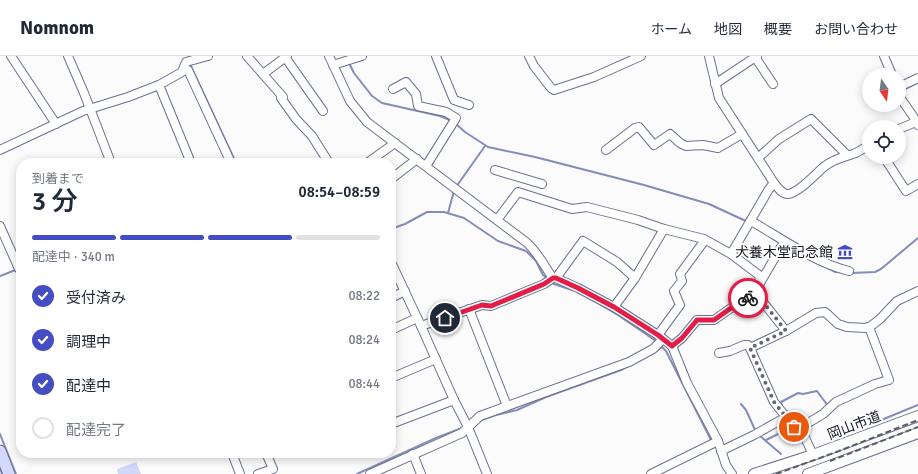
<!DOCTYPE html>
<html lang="ja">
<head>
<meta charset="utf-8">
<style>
	:root { --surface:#fff; --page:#f6f6f7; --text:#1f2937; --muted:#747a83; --line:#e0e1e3; --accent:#444dc2 }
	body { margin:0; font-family:Signika,"Noto Sans JP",sans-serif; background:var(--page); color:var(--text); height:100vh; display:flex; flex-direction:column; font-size:15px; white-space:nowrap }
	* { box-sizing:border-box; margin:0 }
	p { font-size:13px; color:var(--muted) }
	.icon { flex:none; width:22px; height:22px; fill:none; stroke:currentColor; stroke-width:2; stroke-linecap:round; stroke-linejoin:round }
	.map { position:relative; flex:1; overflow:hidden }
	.panel { position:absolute; left:16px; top:102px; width:380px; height:300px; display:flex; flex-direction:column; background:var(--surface); border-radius:16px; box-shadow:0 2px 10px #0003 }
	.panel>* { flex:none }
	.needle { width:26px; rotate:166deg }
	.buttons { position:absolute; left:862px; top:12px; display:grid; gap:8px }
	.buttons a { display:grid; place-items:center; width:44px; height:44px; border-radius:50%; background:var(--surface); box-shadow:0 2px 10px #0003; font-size:20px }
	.pin { position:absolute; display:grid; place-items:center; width:34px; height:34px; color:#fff; margin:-17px; border:2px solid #fff; border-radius:50%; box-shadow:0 1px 4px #0007 }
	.courier { position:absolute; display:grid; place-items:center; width:40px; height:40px; margin:-20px; border:3px solid #e11d48; border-radius:50%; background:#fff; color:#222; box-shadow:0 1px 5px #0007 }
	.overview em { font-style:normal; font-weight:600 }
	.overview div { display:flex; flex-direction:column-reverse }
	.overview { display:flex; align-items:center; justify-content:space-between; height:68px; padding:0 16px }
	h1 { font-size:26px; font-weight:600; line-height:30px }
	.bar { display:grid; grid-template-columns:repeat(4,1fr); gap:6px 4px; align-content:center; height:48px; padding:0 16px }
	.bar i { height:5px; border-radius:3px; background:var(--line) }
	.bar .current { background:var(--accent) }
	.bar p { grid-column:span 4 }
	ol { padding:0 16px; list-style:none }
	li { display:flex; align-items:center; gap:12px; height:44px }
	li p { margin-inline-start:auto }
	li .icon { padding:4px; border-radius:50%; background:var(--accent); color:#fff; stroke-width:4 }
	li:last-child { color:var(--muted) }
	li i { width:22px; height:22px; border:2px solid var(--line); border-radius:50% }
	header { display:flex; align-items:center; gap:24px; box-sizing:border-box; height:56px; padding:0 20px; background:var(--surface); border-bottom:1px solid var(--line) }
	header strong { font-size:19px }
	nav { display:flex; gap:22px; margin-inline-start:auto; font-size:14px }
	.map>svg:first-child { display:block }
	.green { fill:#d0d9f9 }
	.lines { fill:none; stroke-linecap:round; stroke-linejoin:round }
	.stream { stroke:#838db7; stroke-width:2 }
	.minor-casing { stroke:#6a718f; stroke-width:10 }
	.tertiary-casing { stroke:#6a718f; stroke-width:12 }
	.secondary-casing { stroke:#6a718f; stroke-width:13 }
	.minor { stroke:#fff; stroke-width:8 }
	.tertiary { stroke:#fff; stroke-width:10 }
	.secondary { stroke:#d3d8fd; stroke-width:11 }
	.rail { stroke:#5b5d65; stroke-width:2; stroke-dasharray:6 3; stroke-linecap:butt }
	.done { stroke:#65676f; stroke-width:4; stroke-dasharray:0 7.2 }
	.route { stroke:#e11d48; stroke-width:5 }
	.labels { text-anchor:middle; stroke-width:3.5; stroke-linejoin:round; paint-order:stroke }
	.poi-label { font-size:14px; fill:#141723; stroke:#fff; text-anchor:end }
	.street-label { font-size:14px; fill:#141723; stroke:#fff }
</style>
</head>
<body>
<header>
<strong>Nomnom</strong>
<nav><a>ホーム</a><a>地図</a><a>概要</a><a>お問い合わせ</a></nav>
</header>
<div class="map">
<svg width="918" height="418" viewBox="0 0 918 418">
	<rect width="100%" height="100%" fill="#fbfbfb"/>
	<path class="green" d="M136 406 141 418H118L117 413Z"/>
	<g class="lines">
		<g class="stream">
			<path d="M189 6 236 107"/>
			<path d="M349 7 354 17 372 40 382 47 440 60 452 65"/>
			<path d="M900 33 901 35 917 27"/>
			<path d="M456 68 465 76 488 91 535 101 644 129 709 148 748 166"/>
			<path d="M456 131 485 90"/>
			<path d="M448 157 454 135"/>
			<path d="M391 173 405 168 427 156H444L464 162 498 185 526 195 536 205 543 219 548 223"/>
			<path d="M826 211 835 216H841"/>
			<path d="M851 217 875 216 881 213 918 182"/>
			<path d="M0 220 18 213"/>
			<path d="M551 225 554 228 575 235"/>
			<path d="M589 242 618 259 656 285"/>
			<path d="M659 288 666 295 712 386"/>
			<path d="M655 296 662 291"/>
			<path d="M741 348 746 354 756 376"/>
			<path d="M782 350 781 346 798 337 803 338 817 335 828 350"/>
			<path d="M479 365 496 359 517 354 546 341 621 314 649 299"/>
			<path d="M874 367 918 349"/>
			<path d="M0 378 16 418"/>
			<path d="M759 379 781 398"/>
			<path d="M766 384 792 371"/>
			<path d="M0 412 2 418"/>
			<path d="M357 418 436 382 462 372"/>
		</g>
		<defs>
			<g id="minor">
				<path d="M11 0 56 68"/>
				<path d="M68 0 84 37 111 107"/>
				<path d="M247 0 283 41 281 42 296 63 312 80 329 107"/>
				<path d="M329 0 350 45 367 66 526 186C538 196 544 210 553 222H556L578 232 614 251 658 279 672 290 687 327 718 385 726 409 732 418"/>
				<path d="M436 0 454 44 469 49"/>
				<path d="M529 0 534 10 551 32 554 34 594 21 641 0"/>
				<path d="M709 0 719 42 774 127C778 132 782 138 788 138 799 137 816 117 825 110 834 103 843 101 853 98 859 96 864 92 869 89"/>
				<path d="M884 0 892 19"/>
				<path d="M285 1 323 55"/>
				<path d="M755 1 773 28"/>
				<path d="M333 9 362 0"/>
				<path d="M184 12 188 14 231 107"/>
				<path d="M263 18 287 0"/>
				<path d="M715 28 757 0"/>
				<path d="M159 29 191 107"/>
				<path d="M899 31 918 22"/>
				<path d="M393 33 406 26 416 38 418 50 446 56 456 62 426 110"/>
				<path d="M899 40 913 60 918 69"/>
				<path d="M899 73 916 66"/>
				<path d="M0 94 83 55 128 41 159 29 182 16 186 6 208 0"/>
				<path d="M606 94 635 72 639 71 654 89 670 78 680 87 686 90 703 89 718 92 742 78"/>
				<path d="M884 101 906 135 918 128"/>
				<path d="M758 102 779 83 811 63 847 99"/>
				<path d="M367 107 395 87"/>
				<path d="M495 114 542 128"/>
				<path d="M391 123 417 103"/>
				<path d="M497 164 518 136 572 153 587 151 638 164 664 173 704 183 731 198 759 219 760 227 755 236 739 250 731 252 714 264H697L682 282 672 290"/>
				<path d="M751 165C781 182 815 207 849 215"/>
				<path d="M0 170 19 213"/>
				<path d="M731 198 769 133 774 127"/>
				<path d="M391 206 421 270 454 344 468 371 487 418"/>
				<path d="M556 222 583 185 617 206 635 222"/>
				<path d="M760 227 781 191"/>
				<path d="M755 236 786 275 750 292 774 346 794 371 802 375 813 399"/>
				<path d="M391 242 405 235"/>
				<path d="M614 251 635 222 664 173"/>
				<path d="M469 253 507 350"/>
				<path d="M421 270 482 249 491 250 544 228 553 222"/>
				<path d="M391 274 417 262"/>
				<path d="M786 275 816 257 825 256 838 268 847 271 866 272 871 270 880 263 897 245 918 235"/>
				<path d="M658 279 680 249 674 235 682 225 680 218 705 184"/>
				<path d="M719 297 730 295 744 289H748L750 292"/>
				<path d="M391 322 436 303"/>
				<path d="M391 368 454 344"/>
				<path d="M798 373 823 358 836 346 875 328 889 324 869 271"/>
				<path d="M721 395 754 379 786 361"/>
				<path d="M232 397 240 418"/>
				<path d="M413 398 421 418"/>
				<path d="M258 418 273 413 266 397"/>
				<path d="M370 418 462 377 480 360 629 306 653 293 662 284"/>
				<path d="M651 418 718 385"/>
			</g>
			<g id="tertiary">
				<path d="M754 418 813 399 918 360"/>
				<path d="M808 418 918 377"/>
			</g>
			<path id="secondary" d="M0 395 9 418"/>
		</defs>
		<use href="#minor" class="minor-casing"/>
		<use href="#tertiary" class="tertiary-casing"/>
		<use href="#secondary" class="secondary-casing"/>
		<use href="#minor" class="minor"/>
		<use href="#tertiary" class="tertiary"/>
		<use href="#secondary" class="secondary"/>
		<g class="rail">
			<path d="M830 405 918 371"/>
			<path d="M776 418 839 395 918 364"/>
		</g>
	</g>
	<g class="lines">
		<path class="done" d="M748 242 755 236 786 275 750 292 774 346 794 371"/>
		<path class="route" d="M445 262 482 249 491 250 544 228 553 222H556L578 232 614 251 658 279 672 290 682 282 697 264H714L731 252 739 250 748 242"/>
	</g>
	<defs>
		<symbol id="museum-bare" viewBox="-9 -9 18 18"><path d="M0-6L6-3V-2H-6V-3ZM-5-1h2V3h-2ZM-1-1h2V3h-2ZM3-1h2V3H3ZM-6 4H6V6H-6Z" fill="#444dc2" stroke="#fff" stroke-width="2.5" paint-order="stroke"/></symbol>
	</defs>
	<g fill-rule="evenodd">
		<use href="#museum-bare" x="834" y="185" width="22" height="22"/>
	</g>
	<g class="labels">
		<g class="poi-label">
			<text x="833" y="201">犬養木堂記念館</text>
		</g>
		<g class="street-label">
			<text transform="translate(854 369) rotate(-21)" y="5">岡山市道</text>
		</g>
	</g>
</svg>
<div class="buttons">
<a><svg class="needle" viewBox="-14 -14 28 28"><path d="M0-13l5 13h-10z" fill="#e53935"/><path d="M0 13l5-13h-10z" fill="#747a83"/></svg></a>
<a><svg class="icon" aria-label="locate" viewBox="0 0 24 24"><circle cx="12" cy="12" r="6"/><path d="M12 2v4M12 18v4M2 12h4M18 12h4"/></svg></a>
</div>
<div class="pin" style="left:794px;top:371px;background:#ea580c"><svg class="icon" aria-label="bag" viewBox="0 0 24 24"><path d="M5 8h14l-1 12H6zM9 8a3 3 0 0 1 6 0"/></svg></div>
<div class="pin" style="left:445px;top:262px;background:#1f2937"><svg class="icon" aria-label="home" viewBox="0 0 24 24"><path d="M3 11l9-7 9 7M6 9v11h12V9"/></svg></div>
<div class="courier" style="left:748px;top:242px"><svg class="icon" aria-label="bike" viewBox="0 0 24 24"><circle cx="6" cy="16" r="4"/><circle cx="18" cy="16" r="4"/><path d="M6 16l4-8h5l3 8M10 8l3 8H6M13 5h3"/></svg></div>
<section class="panel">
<div class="overview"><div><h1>3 分</h1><p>到着まで</p></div><em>08:54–08:59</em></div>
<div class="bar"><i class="current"></i><i class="current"></i><i class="current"></i><i></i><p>配達中 · 340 m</p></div>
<ol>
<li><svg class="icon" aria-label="check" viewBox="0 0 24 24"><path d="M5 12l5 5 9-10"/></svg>受付済み<p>08:22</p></li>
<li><svg class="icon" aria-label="check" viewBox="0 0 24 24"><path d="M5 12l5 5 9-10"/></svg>調理中<p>08:24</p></li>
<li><svg class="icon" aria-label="check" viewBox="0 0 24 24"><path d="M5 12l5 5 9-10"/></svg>配達中<p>08:44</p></li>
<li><i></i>配達完了</li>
</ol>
</section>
</div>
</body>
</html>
